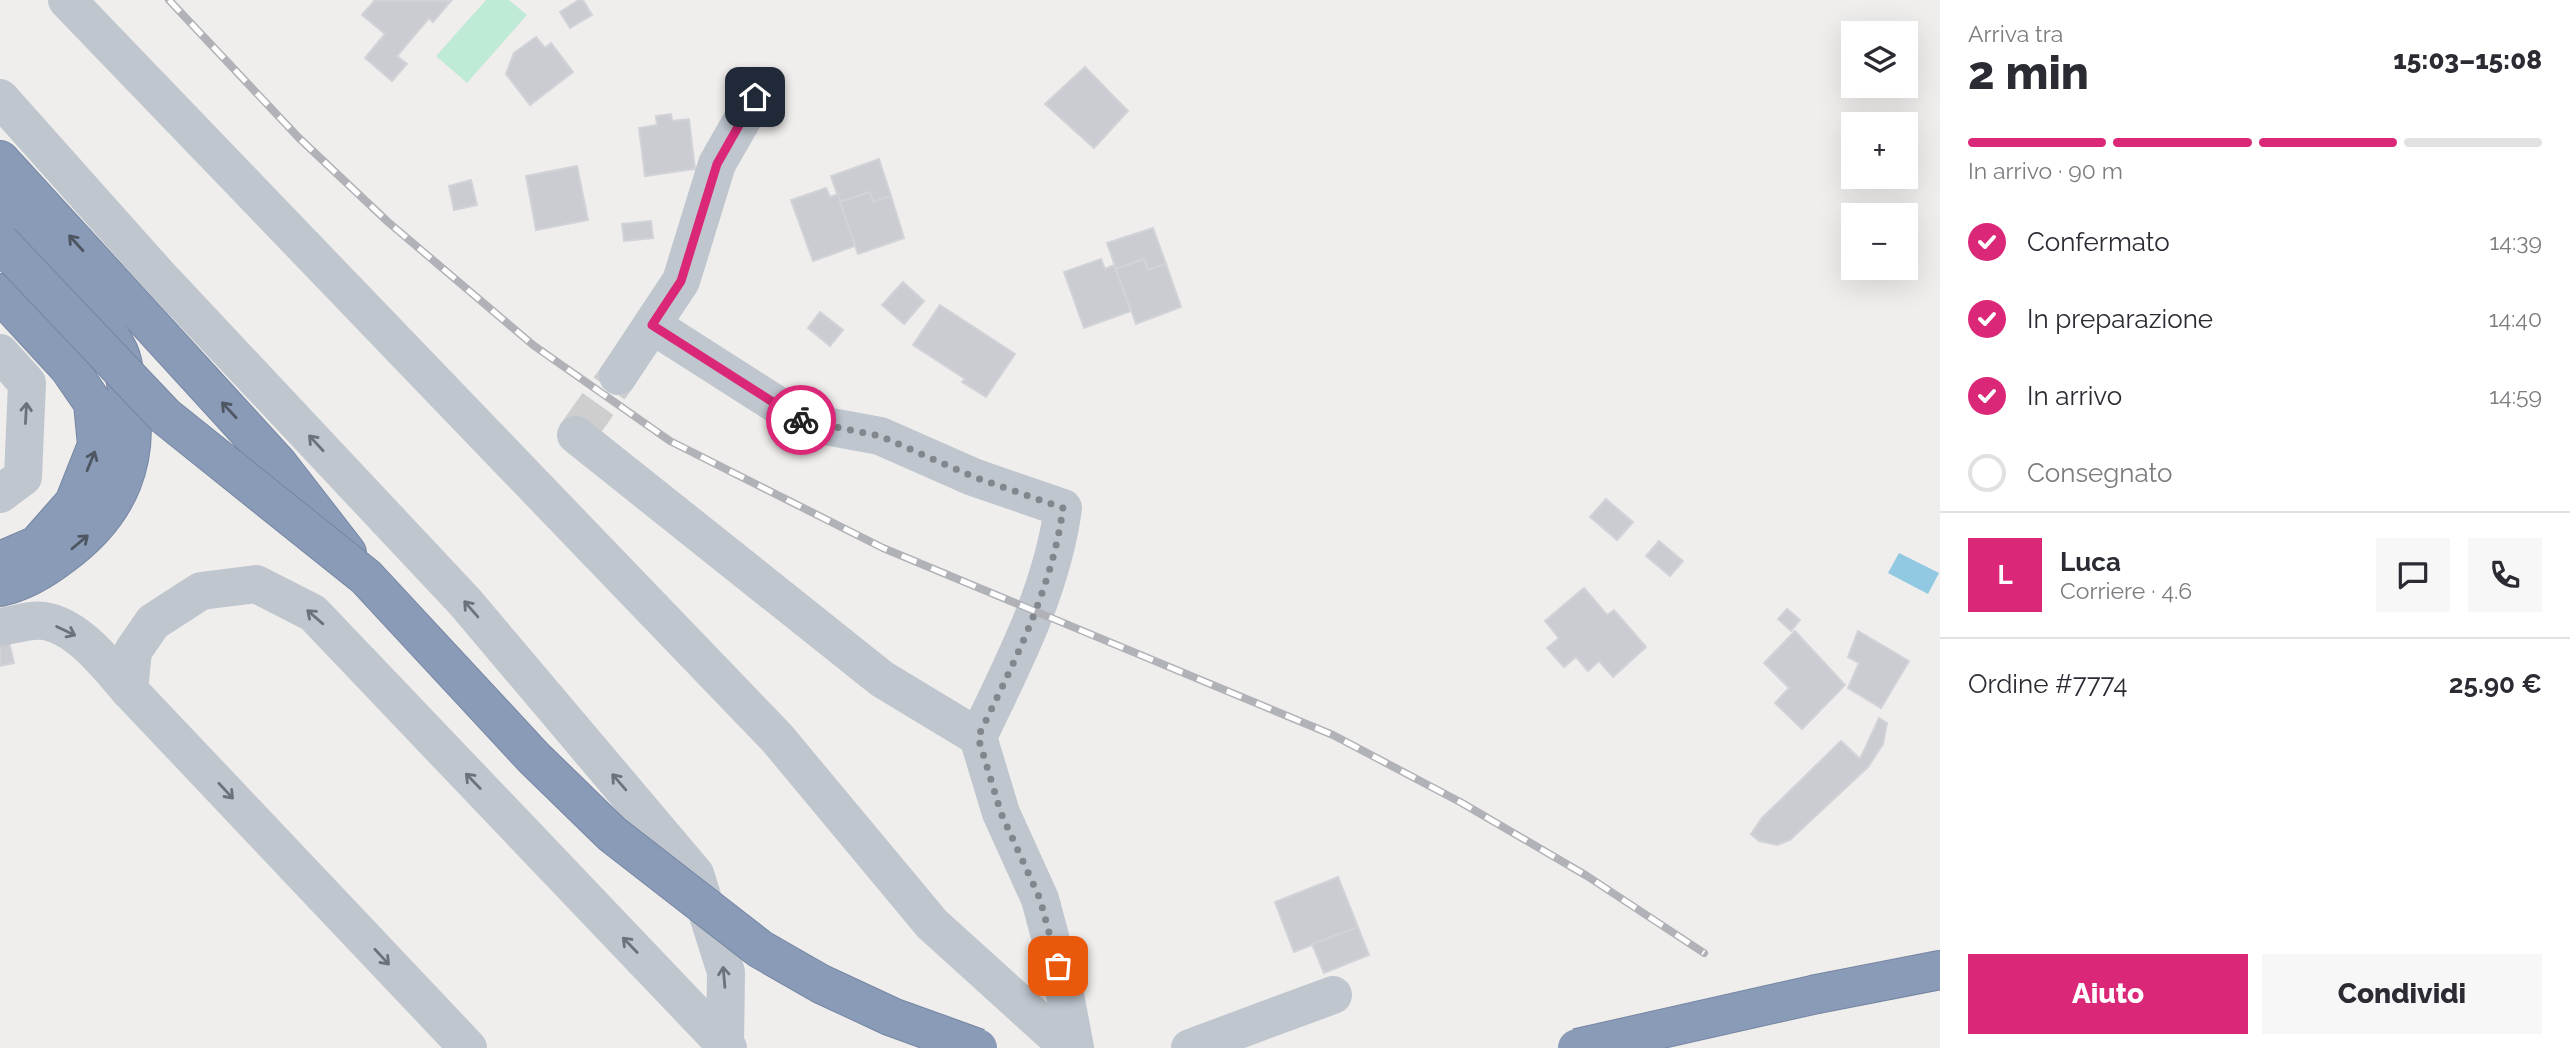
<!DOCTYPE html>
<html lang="it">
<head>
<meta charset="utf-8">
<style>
	:root { --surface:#fff; --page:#f7f7f7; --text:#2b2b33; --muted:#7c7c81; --line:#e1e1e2; --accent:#db2777 }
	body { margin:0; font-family:Raleway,sans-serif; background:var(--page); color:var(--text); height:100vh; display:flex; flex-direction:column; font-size:26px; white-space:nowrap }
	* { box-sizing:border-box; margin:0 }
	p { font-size:23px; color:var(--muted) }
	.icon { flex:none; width:38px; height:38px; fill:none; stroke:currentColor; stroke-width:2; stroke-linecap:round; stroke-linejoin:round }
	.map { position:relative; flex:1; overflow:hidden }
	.side { display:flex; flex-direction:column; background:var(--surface); width:630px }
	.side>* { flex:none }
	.controls { position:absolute; left:1841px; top:21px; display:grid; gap:14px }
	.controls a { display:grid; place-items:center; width:77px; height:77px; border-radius:0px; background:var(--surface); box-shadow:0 7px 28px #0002; font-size:35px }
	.pin { position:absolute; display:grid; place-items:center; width:60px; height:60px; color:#fff; margin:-30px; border-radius:14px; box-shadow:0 4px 10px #0006 }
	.courier { position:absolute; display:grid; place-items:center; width:70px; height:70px; margin:-35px; border:5px solid #db2777; border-radius:50%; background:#fff; color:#222; box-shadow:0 2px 9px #0007 }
	.overview em { font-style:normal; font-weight:800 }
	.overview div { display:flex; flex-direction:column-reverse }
	.overview { display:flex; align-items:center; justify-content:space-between; height:119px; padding:0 28px }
	h1 { font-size:46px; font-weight:800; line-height:52px }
	.bar { display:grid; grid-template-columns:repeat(4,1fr); gap:10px 7px; align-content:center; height:84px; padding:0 28px }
	.bar i { height:9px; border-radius:5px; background:var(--line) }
	.bar .active { background:var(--accent) }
	.bar p { grid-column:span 4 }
	.line { display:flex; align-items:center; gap:18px; padding:0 28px; border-top:2px solid var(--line) }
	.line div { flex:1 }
	.round { display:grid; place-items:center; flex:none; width:74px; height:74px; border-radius:0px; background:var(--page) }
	ol { padding:0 28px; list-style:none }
	li { display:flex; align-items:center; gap:21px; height:77px }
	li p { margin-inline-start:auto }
	li .icon { padding:7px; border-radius:50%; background:var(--accent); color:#fff; stroke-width:4 }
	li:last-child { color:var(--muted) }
	li i { width:38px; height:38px; border:4px solid var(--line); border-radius:50% }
	.action { display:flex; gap:14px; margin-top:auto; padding:14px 28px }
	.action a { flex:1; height:80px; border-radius:0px; background:var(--accent); color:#fff; font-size:28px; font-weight:800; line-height:80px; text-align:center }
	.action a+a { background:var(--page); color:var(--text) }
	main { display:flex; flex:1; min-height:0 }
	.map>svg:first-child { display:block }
	.pitch { fill:#bfead5 }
	.water { fill:#91c8e2 }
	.building { fill:#caccd2; stroke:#d2d3d8; stroke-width:2 }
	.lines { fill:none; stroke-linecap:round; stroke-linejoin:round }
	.minor-tunnel { stroke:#cececf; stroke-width:38; stroke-dasharray:38 19; stroke-linecap:butt }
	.highway-casing { stroke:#7586a3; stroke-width:40 }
	.minor { stroke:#bfc6ce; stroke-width:38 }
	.highway { stroke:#8a9bb7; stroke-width:38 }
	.rail-casing { stroke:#b0b2b7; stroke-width:8 }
	.rail { stroke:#fff; stroke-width:5; stroke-dasharray:16; stroke-linecap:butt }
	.highway-bridge-casing { stroke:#7586a3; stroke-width:40; stroke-linecap:butt }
	.highway-bridge { stroke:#8a9bb7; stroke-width:38 }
	.oneway { stroke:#4e5662 }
	.oneway2 { stroke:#6b727c }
	.done { stroke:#82868d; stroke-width:7; stroke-dasharray:0 12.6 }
	.route { stroke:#db2777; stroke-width:9 }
</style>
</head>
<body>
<main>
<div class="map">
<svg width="1940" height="1048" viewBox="0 0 1940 1048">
	<rect width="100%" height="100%" fill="#f0eeed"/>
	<path class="pitch" d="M486 0H509L527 15 467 83 436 56Z"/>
	<path class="water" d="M1899 553 1939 573 1928 594 1888 573Z"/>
	<g class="building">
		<path d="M375 0 451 1 433 22 429 18 397 56 407 64 392 81 365 58 385 34 362 15Z"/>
		<path d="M579 0H583L592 15 570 28 560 12Z"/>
		<path d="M536 37 545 48 551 43 573 72 530 105 506 74 514 53Z"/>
		<path d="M1085 67 1128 111 1094 148 1045 104Z"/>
		<path d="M671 114 672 121 689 119 695 169 645 176 639 128 657 125 656 116Z"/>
		<path d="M879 159 891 196 873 202 870 192 840 202 831 176Z"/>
		<path d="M577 166 588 220 536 230 526 176Z"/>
		<path d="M471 180 477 205 454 210 449 186Z"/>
		<path d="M826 188 830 197 838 194 855 246 813 261 791 200Z"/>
		<path d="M870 192 873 202 891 196 904 238 858 254 840 202Z"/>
		<path d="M651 221 653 238 624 241 622 224Z"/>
		<path d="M1153 228 1166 264 1148 270 1144 259 1116 269 1107 243Z"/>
		<path d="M1101 259 1105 269 1114 265 1131 311 1084 328 1064 272Z"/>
		<path d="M1144 259 1148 270 1166 264 1181 307 1136 324 1116 269Z"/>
		<path d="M903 282 924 301 904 324 882 305Z"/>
		<path d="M940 305 1015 354 986 397 962 382 965 379 913 345Z"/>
		<path d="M820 312 843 330 830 346 808 328Z"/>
		<path d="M1606 499 1633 522 1617 540 1590 517Z"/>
		<path d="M1659 541 1683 561 1670 576 1646 556Z"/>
		<path d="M1584 588 1607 615 1614 610 1646 647 1613 677 1599 661 1588 671 1576 657 1564 667 1547 648 1559 638 1545 621Z"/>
		<path d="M1787 609 1800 620 1791 631 1778 619Z"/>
		<path d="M1795 631 1845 685 1802 729 1775 703 1789 688 1764 663Z"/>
		<path d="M1858 631 1909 661 1881 708 1848 688 1859 663 1848 657Z"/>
		<path d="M9 642 14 663 0 666V644Z"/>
		<path d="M1879 718 1887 723 1883 744 1868 767 1790 840 1777 845 1759 841 1751 834 1762 818 1841 741 1860 759Z"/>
		<path d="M1338 877 1358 927 1294 952 1275 902Z"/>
		<path d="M1358 927 1369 955 1324 973 1312 944Z"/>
	</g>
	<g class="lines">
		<path class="minor-tunnel" d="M576 435 618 376"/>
		<defs>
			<g id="highway">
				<path d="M0 160 278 464 347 553"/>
				<path d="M0 208C37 250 94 303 119 352 124 363 125 377 127 389 143 459 119 514 61 556 43 570 23 582 0 587"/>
				<path d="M0 293 69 368 93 403 97 445 74 503 37 545 5 559"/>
				<path d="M1817 994 1940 970"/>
			</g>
		</defs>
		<use href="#highway" class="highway-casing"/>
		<g class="minor">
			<path d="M67 0 777 738 932 924 1069 1048"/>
			<path d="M0 98 157 274 465 602 695 874 726 972 725 1045"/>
			<path d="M652 325 804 422 880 436 973 477 1063 508C1052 590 1013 664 978 737L1001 813 1040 899 1064 989 1075 1048"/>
			<path d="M0 353 27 383 23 477 0 494"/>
			<path d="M618 376 681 281 717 164 755 97"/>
			<path d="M576 435 882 679 978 737"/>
			<path d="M0 627C13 625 31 619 44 621 78 626 108 666 129 690L468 1048"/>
			<path d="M129 690 133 651 153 622 201 591 256 584 313 613 728 1048"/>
			<path d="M1190 1048 1333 995"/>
		</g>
		<use href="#highway" class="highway"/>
		<defs>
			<path id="rail" d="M169 0 299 138 388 222 533 345 670 441 883 548 1333 735 1462 803 1587 876 1704 953"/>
		</defs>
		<use href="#rail" class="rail-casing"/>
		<use href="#rail" class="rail"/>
		<defs>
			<g id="highway-bridge">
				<path d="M0 242 165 416 366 577 534 758 612 834 760 949 821 984 892 1017 978 1048"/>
				<path d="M1577 1048 1817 994"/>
			</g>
		</defs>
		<use href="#highway-bridge" class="highway-bridge-casing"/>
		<use href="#highway-bridge" class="highway-bridge"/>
	</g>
	<defs><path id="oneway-shaft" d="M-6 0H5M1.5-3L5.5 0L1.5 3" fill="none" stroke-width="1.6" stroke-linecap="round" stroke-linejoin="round" transform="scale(1.75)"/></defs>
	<g class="oneway">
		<use href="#oneway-shaft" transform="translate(76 243) rotate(-132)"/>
		<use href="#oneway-shaft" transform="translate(229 410) rotate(-133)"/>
		<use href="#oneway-shaft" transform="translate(91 461) rotate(-68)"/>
		<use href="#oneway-shaft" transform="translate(80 542) rotate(-40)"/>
	</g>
	<g class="oneway2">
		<use href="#oneway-shaft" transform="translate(26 413) rotate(-87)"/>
		<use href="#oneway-shaft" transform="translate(316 443) rotate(-133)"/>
		<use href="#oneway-shaft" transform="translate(471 609) rotate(-131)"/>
		<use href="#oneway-shaft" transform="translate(315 617) rotate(-139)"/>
		<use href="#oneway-shaft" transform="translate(66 631) rotate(26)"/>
		<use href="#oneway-shaft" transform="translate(473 781) rotate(-134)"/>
		<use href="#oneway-shaft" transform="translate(619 782) rotate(-131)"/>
		<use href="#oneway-shaft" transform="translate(226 791) rotate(47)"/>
		<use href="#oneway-shaft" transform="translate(630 945) rotate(-134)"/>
		<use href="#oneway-shaft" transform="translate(382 957) rotate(47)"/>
		<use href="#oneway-shaft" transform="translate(724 977) rotate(-95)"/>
	</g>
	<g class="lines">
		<path class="done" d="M801 420 880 436 974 477 1063 508C1052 590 1013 664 978 737L1001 813 1040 899 1058 966"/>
		<path class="route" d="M755 97 717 164 681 281 652 325 801 420"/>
	</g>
</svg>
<div class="controls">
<a><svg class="icon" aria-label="layers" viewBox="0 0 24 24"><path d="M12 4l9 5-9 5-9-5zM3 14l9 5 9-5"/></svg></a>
<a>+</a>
<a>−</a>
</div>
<div class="pin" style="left:1058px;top:966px;background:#ea580c"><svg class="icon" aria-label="bag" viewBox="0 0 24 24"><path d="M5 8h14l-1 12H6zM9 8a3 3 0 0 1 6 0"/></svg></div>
<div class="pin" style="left:755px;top:97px;background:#1f2937"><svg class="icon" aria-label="home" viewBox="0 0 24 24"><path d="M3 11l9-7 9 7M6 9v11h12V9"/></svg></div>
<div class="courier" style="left:801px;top:420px"><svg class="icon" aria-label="bike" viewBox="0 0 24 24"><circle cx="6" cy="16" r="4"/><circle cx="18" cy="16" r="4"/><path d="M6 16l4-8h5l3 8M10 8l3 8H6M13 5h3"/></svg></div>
</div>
<section class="side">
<div class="overview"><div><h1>2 min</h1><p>Arriva tra</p></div><em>15:03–15:08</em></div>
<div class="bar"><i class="active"></i><i class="active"></i><i class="active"></i><i></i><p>In arrivo · 90 m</p></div>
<ol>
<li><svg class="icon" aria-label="check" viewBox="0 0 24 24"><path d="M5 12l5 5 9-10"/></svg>Confermato<p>14:39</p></li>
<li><svg class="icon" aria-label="check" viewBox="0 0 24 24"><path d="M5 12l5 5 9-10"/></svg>In preparazione<p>14:40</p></li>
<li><svg class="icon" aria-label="check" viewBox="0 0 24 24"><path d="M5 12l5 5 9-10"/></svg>In arrivo<p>14:59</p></li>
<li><i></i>Consegnato</li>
</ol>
<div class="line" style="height:126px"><b class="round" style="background:var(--accent);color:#fff">L</b><div><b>Luca</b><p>Corriere · 4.6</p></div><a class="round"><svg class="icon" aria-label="chat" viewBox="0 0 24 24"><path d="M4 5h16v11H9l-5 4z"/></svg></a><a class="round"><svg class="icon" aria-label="phone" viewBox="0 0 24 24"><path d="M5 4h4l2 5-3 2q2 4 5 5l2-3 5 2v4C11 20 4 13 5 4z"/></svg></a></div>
<div class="line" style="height:91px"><div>Ordine #7774</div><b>25.90 €</b></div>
<div class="action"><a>Aiuto</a><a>Condividi</a></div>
</section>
</main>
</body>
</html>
